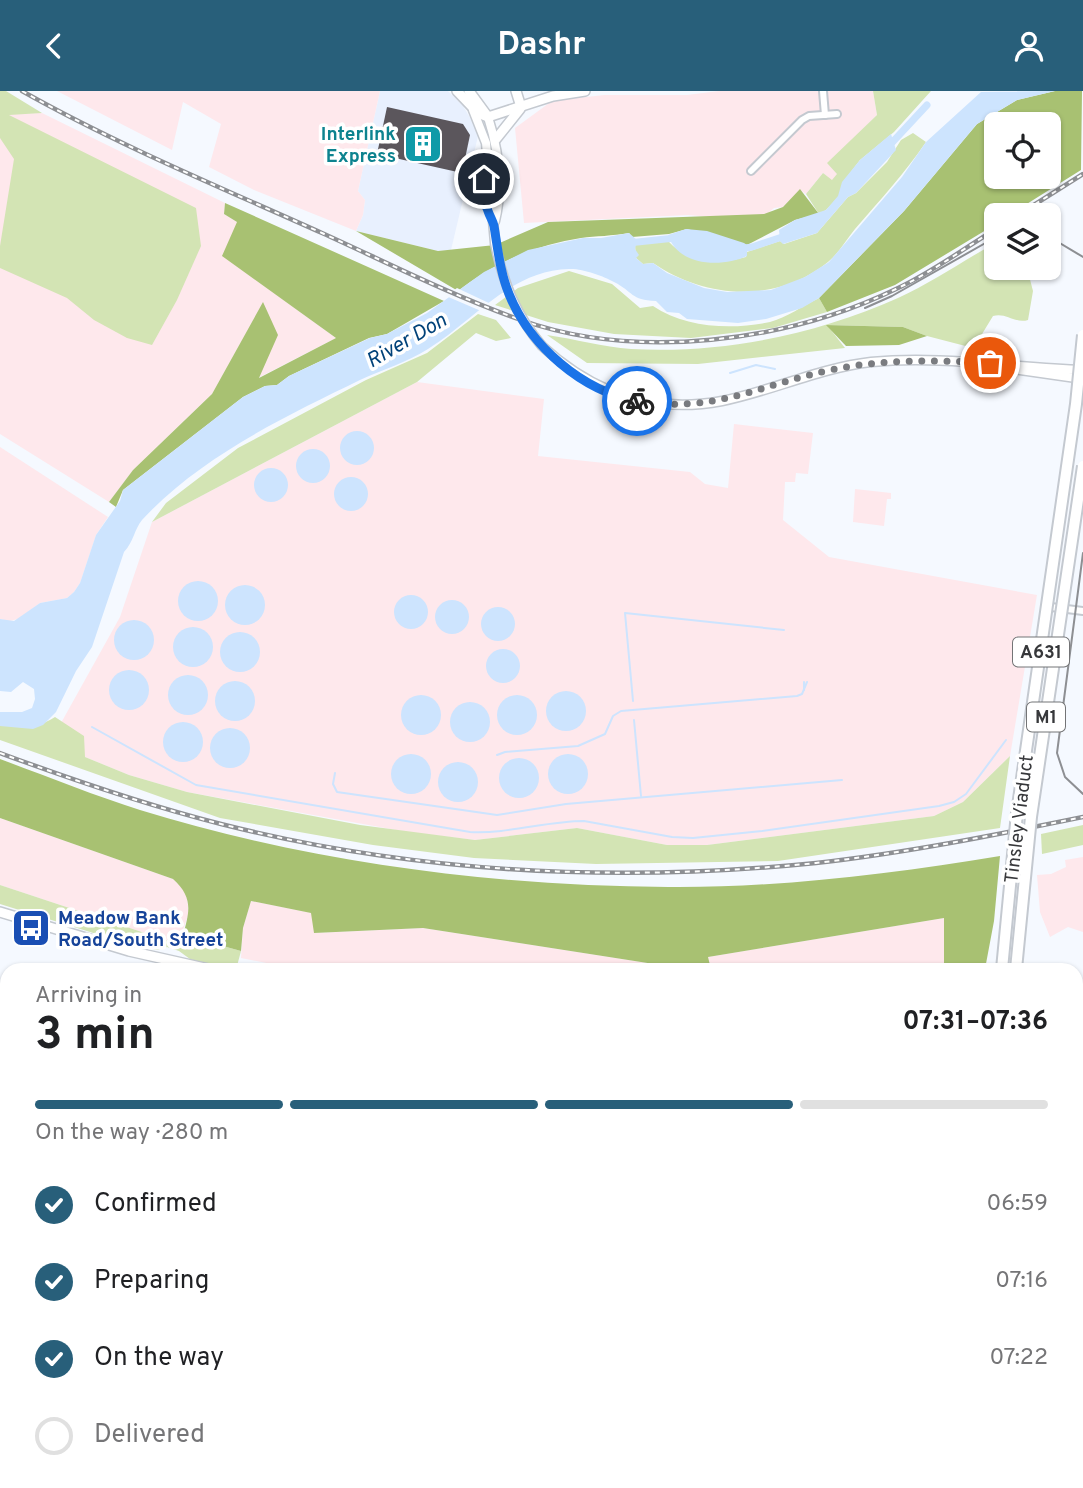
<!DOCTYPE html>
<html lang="en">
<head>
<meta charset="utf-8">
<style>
	:root { --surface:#fff; --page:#f6f6f6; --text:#202124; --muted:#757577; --line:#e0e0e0; --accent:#285f7a }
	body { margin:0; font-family:Overpass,sans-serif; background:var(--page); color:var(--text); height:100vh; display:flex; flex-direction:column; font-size:26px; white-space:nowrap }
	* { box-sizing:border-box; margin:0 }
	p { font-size:23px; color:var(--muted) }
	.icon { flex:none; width:38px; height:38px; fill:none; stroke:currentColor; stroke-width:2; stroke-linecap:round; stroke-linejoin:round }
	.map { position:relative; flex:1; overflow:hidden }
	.side { position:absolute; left:0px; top:872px; width:1083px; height:527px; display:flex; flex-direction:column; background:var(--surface); border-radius:21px 21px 0 0; box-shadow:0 2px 5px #0004 }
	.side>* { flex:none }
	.controls { position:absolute; left:984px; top:21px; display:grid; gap:14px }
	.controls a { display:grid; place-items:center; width:77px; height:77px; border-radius:10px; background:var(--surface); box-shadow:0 2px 5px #0004; font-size:35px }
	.pin { position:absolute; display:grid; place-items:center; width:60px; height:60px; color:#fff; margin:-30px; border:4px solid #fff; border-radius:50%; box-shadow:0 2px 7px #0007 }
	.courier { position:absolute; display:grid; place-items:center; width:70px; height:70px; margin:-35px; border:5px solid #1a73e8; border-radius:50%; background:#fff; color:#222; box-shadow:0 2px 9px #0007 }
	.headline em { font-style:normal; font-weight:700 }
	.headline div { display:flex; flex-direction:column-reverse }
	.headline { display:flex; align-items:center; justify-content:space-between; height:119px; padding:0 35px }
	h1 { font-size:46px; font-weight:700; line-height:52px }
	.bar { display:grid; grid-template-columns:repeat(4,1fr); gap:10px 7px; align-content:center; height:84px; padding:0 35px }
	.bar i { height:9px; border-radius:5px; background:var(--line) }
	.bar .selected { background:var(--accent) }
	.bar p { grid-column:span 4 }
	ol { padding:0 35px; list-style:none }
	li { display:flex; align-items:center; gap:21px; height:77px }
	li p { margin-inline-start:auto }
	li .icon { padding:7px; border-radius:50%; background:var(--accent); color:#fff; stroke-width:4 }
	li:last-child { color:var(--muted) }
	li i { width:38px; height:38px; border:4px solid var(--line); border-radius:50% }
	header { display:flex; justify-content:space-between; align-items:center; height:91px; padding:0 35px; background:var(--accent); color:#fff; font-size:32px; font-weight:700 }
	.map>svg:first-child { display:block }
	.built { fill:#e8f0fe }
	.industrial { fill:#fee8ec }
	.green { fill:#d3e4b4 }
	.forest { fill:#a8c172; fill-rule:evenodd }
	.water { fill:#cde4fe }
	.pier { fill:#f5f9ff }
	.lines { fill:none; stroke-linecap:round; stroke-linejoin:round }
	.stream { stroke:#cde4fe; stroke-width:2 }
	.canal { stroke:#cde4fe; stroke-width:7 }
	.building { fill:#5b565c }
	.street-casing { stroke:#c4c9d0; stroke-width:10 }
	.secondary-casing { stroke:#c4c9d0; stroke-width:11 }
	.primary-casing { stroke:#c4c9d0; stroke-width:12 }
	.highway-casing { stroke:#c4c9d0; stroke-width:14 }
	.street { stroke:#fff; stroke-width:6 }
	.secondary { stroke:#fff; stroke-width:8 }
	.primary { stroke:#fff; stroke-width:9 }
	.highway { stroke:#fff; stroke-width:10 }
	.tram { stroke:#8d8f93; stroke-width:2 }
	.rail-casing { stroke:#8d8f93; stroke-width:4.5 }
	.rail { stroke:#fff; stroke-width:2; stroke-dasharray:5; stroke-linecap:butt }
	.secondary-bridge-casing { stroke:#c4c9d0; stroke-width:11; stroke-linecap:butt }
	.highway-bridge-casing { stroke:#c4c9d0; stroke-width:14; stroke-linecap:butt }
	.secondary-bridge { stroke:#fff; stroke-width:8 }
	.highway-bridge { stroke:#fff; stroke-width:10 }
	.done { stroke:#7a7c80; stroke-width:7; stroke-dasharray:0 12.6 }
	.route { stroke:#1a73e8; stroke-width:9 }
	.labels { text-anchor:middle; stroke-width:7; stroke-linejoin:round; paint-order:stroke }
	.shield { fill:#fff; stroke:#737476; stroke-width:2 }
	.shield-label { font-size:18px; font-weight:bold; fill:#37383b }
	.culture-label { font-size:19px; font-weight:bold; fill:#0d838f; stroke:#fff; text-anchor:end }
	.street-label { font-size:19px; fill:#37383b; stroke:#fff }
	.transit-label { font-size:19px; font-weight:bold; fill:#164399; stroke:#fff; text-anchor:start }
	.water-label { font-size:21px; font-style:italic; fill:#014279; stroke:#fff }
</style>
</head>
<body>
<header><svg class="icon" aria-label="back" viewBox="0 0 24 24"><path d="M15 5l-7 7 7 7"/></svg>Dashr<svg class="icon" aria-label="person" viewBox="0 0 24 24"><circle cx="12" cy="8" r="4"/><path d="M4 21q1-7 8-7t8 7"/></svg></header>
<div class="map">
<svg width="1083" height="1397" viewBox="0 0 1083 1397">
	<rect width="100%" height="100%" fill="#f5f9ff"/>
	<path class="built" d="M380 0H448L463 15 472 30 478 45 451 159 438 160 356 140 363 124 365 109 358 100Z"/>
	<g class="industrial">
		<path d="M57 0H380L358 100 365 109 363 124 356 140 254 99 209 76 221 33 183 11 172 59Z"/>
		<path d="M719 0H873L877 24 828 72 838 83 832 90 823 82 806 103 800 99 783 116 774 117 759 130 688 124 524 132 515 37 552 10 604 4H687Z"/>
		<path d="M42 22 225 112 224 123 240 133 223 165 336 247 258 287 263 212 212 303 133 379 109 411 0 343V23Z"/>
		<path d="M417 291 544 308 538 365 690 381 705 393 728 397 734 333 813 342 808 383 796 382 795 391H785L783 429 829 466 1037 504 1010 665 963 711 934 725 707 754H667L577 737 475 749 407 741 187 701 129 684 85 666 61 632 120 526 152 431Z"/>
		<path d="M0 356 108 426 96 444 80 492 74 501 67 507 40 512 18 528 10 530 0 528Z"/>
		<path d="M855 398 891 402V408H887L884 435 853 431Z"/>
		<path d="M0 727 173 788 186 800 189 822 178 853 0 794Z"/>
		<path d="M1083 766V841L1068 836 1050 846 1040 821 1037 784 1051 783 1066 776 1065 769Z"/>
		<path d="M251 810 312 822 315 842 423 837 686 878H297L241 867 243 837Z"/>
		<path d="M944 827V878H711L708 866Z"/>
	</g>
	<g class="green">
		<path d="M0 0H6L42 22 9 24 196 117 201 155 177 209 152 254 127 247 94 229 67 207 0 177V155L14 68 0 47Z"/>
		<path d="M873 0H931L894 41 860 69 843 91 839 105 826 119 819 123 806 103 823 82 832 89 837 83 827 72 877 24Z"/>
		<path d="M913 42 926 51C905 82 880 109 855 138 846 149 838 163 828 171 777 213 705 208 653 172L643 173 636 167 635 154 668 150C692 175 715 174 746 166L747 161 780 150 784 153 817 142 848 106 856 102 887 71 901 49Z"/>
		<path d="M995 152 996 177H1027L1033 200 1028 229C1015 233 1006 221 993 225L979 248 977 258 927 245 903 236 827 234 845 257 698 273 587 272 547 244C575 248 603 256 631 258 722 263 815 244 898 207 931 192 963 170 995 152Z"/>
		<path d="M569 180 612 193 640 217 653 215C685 237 732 239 770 231 786 227 804 214 819 207L827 221 773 237 691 247 614 243 548 231 495 214 518 197Z"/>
		<path d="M478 223 496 229 511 247 496 250 476 242 417 291 152 431 166 412 238 357 366 289 427 262Z"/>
		<path d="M55 626 84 645 85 666 129 684 187 701 360 734 475 749 577 737 667 754H707L934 725 963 711 1010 665 1000 737 778 770 596 773 474 767 373 754 220 727 0 649V632C21 639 36 638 55 626Z"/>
		<path d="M1083 734V754L1042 763 1041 743Z"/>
		<path d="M0 794 178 853 183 844 241 860 237 875 231 877 194 871 179 860 167 856 157 859 119 850 0 813Z"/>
		<path d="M364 1391H548L532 1397H365Z"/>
	</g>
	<g class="forest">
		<path d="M1055 0H1082L1081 79 1009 124H996V133L895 194 827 221 819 207 904 120 977 33 1017 9ZM996 33H1048V86H996Z"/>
		<path d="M800 98 819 123 795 129 747 154 687 138 669 143 632 146 629 142C612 145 596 145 581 147 536 154 493 172 458 200L356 140 438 160 495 154 548 131 764 123 783 116Z"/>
		<path d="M225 112 444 210 387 243 369 247 289 285 277 294 265 295 243 306 123 399 116 416 109 411 133 379 212 303 263 211 278 244 259 287 336 247 222 165 237 131 224 123Z"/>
		<path d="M826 234 903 236 927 245 899 254 846 255Z"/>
		<path d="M0 668C46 685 93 704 140 719 309 771 490 795 668 796 778 797 891 783 1000 765L994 830 985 878H944V827L708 866 711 878H686L423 837 314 842 311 822 251 810 243 837 241 860 183 844C190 820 193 806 173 788L0 727Z"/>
		<path d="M1076 967 1083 971V1043L1076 1048Z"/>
		<path d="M1083 1294V1397H1066L1067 1391H1076V1335Z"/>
		<path d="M227 1391H364L365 1397H227Z"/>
		<path d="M693 1391H833L807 1397H681Z"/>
		<path d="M872 1391H998V1397H875Z"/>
	</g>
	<g class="water">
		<path d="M1055 0 1017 9 977 33 904 120 819 207 802 217 766 228 738 232 687 228 679 222 667 221 656 210C630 209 634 201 614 191 604 185 581 177 569 178 511 179 472 231 428 258 407 271 382 279 360 289 284 326 200 366 142 429 134 439 134 450 124 461L92 556 76 580 56 621 43 634 33 638 0 635V621H22L32 617 35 608 34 598 23 591 11 601 0 600V528L14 530 40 512 67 507 74 501 80 492 96 444 120 410 123 399 243 306 265 295 277 294 289 285 370 247 387 243 427 222 484 181 528 159 583 147H601L629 142 637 149 635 158 639 164 636 167 643 173 653 172 667 182 704 197 727 201 771 199 805 186 829 171 902 86 926 51 981 1Z"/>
		<path d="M891 43 896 59 856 102 848 106 817 142 783 153 780 150 779 139 795 129 826 119 838 105 842 91 860 69Z"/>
		<path d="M686 138 707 140 744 152 747 154V165C721 177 678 175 668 144Z"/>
		<circle cx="357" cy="357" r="17"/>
		<circle cx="313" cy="375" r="17"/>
		<circle cx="271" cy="394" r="17"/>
		<circle cx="351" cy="403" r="17"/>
		<circle cx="198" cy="510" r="20"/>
		<circle cx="245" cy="514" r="20"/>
		<circle cx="411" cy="521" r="17"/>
		<circle cx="452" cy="526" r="17"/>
		<circle cx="498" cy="533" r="17"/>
		<circle cx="134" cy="549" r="20"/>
		<circle cx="193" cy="556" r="20"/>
		<circle cx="240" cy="561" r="20"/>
		<circle cx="503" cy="575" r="17"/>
		<circle cx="129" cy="599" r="20"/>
		<circle cx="188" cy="604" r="20"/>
		<circle cx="235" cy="610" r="20"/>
		<circle cx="566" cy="620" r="20"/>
		<circle cx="421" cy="624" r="20"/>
		<circle cx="517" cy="624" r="20"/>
		<circle cx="470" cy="631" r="20"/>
		<circle cx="183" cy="651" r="20"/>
		<circle cx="230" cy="657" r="20"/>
		<circle cx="568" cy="683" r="20"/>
		<circle cx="411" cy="683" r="20"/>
		<circle cx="519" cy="687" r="20"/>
		<circle cx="458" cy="691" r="20"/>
	</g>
	<path class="pier" d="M457 197 491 213 481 220 446 205Z"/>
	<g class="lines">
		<g class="stream">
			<path d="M730 282 756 274 775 278"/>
			<path d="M804 599V591"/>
			<path d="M633 610 625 522 784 539"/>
			<path d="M634 629 641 705"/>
			<path d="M92 636 196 694 470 741C509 743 546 730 584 730L672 746 693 747 762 740 939 715 954 711 966 703 1006 649"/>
			<path d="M497 664 505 661 578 655 605 643 613 625 621 620 797 605 802 603 807 591"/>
			<path d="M335 682 333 693 337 701 497 724 566 713 842 689"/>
		</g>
		<g class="canal">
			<path d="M887 57 927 14"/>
			<path d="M628 152 675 147"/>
			<path d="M739 158 752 156 788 144"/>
		</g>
	</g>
	<path class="building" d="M387 16 463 33 470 44 462 82 377 63Z"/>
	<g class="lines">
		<defs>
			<g id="street">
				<path d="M823 0 825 24"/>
				<path d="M751 80 802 29 809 25 837 23"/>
				<path d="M1051 516 1083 520"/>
				<path d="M0 918 7 917"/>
				<path d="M0 1317H7"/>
				<path d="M11 1397V1391"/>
				<path d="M49 1397 50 1391"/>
			</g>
			<g id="secondary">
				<path d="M473 19 486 52 495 152"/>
				<path d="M488 26C499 60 503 96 495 130"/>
				<path d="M486 114 484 97 486 82"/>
				<path d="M542 255C593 302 653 323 722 310 772 300 819 277 871 271 942 264 1012 277 1083 279"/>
				<path d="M1013 278 1083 288"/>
				<path d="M1076 1133 1083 1153"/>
				<path d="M0 1143 7 1139"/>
				<path d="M0 1244 7 1245"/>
				<path d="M184 1391 185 1397"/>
			</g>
			<g id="primary">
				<path d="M457 0 478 22 488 26 553 5 585 0"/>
				<path d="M469 0 488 26"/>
				<path d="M516 0 521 16"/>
				<path d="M496 48 520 18"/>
				<path d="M0 821 129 860 209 878"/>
			</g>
			<g id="highway">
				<path d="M1076 949 1083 953"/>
				<path d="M1076 1063 1083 1060"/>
				<path d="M1076 1253 1083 1216"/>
				<path d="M1007 1391 1008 1397"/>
				<path d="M1018 1397 1019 1391"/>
				<path d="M1032 1397V1391"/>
				<path d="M1051 1397 1052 1391"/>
			</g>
		</defs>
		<use href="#street" class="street-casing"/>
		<use href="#secondary" class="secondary-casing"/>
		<use href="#primary" class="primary-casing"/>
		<use href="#highway" class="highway-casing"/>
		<use href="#street" class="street"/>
		<use href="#secondary" class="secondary"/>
		<use href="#primary" class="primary"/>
		<use href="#highway" class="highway"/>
		<g class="tram">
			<path d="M1048 145 1083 166"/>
			<path d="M865 217 892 205 996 146"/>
			<path d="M1083 462 1057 662 1065 686 1083 703"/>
		</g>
		<defs>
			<g id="rail">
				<path d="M22 0C118 54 222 97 322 142 388 172 453 205 521 229 637 270 787 251 896 198 931 182 963 158 996 138"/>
				<path d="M1018 124 1083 83"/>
				<path d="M0 662C73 689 146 714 221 733 415 782 618 792 816 772 906 762 995 744 1083 726"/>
			</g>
		</defs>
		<use href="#rail" class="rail-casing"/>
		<use href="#rail" class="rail"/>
		<defs>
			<path id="secondary-bridge" d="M495 152C503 192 516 224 542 255"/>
			<g id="highway-bridge">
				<path d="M1002 878 1017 722 1076 313 1083 244"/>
				<path d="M1016 878 1031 726 1083 375"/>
			</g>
		</defs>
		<use href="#secondary-bridge" class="secondary-bridge-casing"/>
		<use href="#highway-bridge" class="highway-bridge-casing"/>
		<use href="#secondary-bridge" class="secondary-bridge"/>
		<use href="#highway-bridge" class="highway-bridge"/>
	</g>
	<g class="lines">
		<path class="done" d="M637 310C712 323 760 294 830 279 883 268 936 269 990 272"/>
		<path class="route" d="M484 88C484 99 484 111 488 120 490 126 493 130 494 135 498 159 500 181 509 203 530 255 582 300 637 310"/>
	</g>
	<defs>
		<symbol id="building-square" viewBox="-11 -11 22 22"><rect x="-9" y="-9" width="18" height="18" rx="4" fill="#0f9aa8" stroke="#fff"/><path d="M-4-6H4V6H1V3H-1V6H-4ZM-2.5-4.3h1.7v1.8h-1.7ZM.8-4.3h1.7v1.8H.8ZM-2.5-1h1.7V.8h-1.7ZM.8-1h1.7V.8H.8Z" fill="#fff"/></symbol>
		<symbol id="bus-square" viewBox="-11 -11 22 22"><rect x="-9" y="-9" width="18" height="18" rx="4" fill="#1a4fb4" stroke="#fff"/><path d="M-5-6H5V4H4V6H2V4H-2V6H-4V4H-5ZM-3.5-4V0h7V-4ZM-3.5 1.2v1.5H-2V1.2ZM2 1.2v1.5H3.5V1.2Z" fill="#fff"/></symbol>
	</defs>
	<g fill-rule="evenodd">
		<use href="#building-square" x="401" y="31" width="44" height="44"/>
		<use href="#bus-square" x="9" y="815" width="44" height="44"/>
	</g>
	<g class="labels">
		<g class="shield">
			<rect x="1013" y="546.5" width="56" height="29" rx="5"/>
			<rect x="1027" y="611.5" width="38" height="29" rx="5"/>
		</g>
		<g class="shield-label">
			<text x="1041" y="567">A631</text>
			<text x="1046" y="632">M1</text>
		</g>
		<g class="culture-label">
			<text x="396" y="49">Interlink<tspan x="396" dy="22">Express</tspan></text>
		</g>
		<g class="street-label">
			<text transform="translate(1018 728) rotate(-83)" y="7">Tinsley Viaduct</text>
		</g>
		<g class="transit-label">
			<text x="58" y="833">Meadow Bank<tspan x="58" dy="22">Road/South Street</tspan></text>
		</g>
		<g class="water-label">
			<text transform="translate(406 249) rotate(-30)" y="7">River Don</text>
		</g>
	</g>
</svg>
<div class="controls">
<a><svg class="icon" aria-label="locate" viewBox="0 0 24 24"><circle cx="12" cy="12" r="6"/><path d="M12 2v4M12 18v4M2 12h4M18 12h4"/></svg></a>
<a><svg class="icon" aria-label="layers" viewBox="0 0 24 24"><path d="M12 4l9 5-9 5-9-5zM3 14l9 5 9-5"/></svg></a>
</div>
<div class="pin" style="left:990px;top:272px;background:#ea580c"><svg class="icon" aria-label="bag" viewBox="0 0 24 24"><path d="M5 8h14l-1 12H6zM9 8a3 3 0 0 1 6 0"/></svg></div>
<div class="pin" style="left:484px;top:88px;background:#1f2937"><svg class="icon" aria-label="home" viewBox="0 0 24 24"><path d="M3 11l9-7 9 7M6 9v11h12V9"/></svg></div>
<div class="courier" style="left:637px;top:310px"><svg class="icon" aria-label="bike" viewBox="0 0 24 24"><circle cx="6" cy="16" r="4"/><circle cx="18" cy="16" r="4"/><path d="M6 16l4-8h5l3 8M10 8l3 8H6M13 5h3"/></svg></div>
<section class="side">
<div class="headline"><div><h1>3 min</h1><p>Arriving in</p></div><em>07:31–07:36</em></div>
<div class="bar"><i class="selected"></i><i class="selected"></i><i class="selected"></i><i></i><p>On the way · 280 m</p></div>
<ol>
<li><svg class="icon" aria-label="check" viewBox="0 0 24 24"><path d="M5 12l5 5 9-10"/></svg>Confirmed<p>06:59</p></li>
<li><svg class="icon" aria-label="check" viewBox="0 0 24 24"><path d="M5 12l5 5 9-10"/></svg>Preparing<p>07:16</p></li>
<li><svg class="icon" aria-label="check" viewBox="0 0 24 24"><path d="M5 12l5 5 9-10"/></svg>On the way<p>07:22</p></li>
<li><i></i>Delivered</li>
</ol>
</section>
</div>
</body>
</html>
